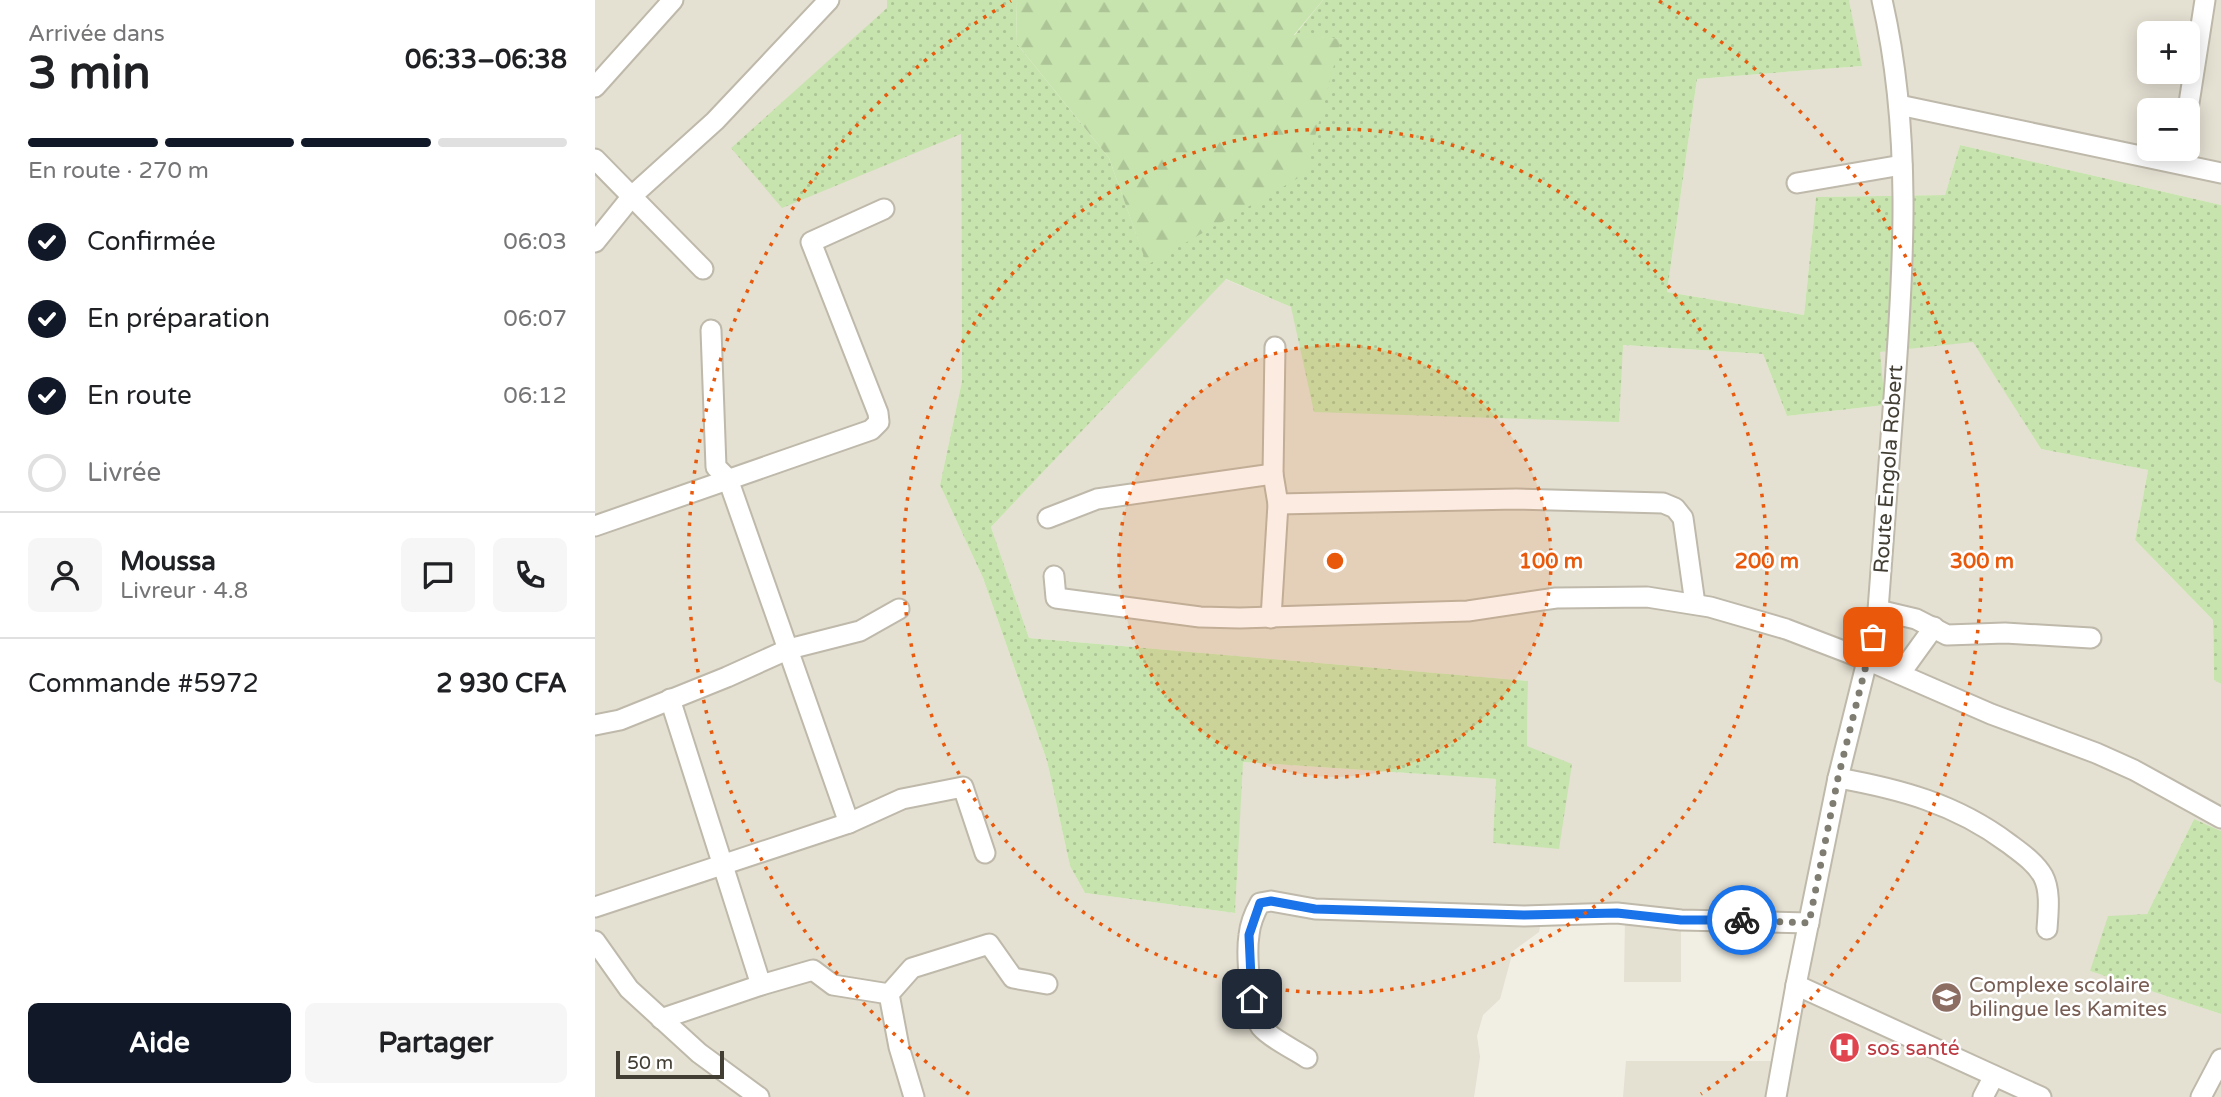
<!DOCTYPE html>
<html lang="fr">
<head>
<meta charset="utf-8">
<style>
	:root { --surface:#fff; --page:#f6f6f6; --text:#202124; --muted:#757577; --line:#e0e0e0; --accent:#111827 }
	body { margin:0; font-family:"Varela Round",sans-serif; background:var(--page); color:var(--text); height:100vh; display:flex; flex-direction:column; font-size:26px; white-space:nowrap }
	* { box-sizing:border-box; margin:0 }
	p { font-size:23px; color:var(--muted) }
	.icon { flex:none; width:38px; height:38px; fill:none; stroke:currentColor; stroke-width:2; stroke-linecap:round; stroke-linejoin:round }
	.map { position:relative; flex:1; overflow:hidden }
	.sheet { display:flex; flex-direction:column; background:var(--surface); width:595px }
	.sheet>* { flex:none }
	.controls { position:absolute; left:1542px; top:21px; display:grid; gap:14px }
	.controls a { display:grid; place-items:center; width:63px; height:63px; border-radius:10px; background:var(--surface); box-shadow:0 4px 18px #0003; font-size:35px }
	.scale { position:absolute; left:21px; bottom:18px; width:108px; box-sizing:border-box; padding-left:7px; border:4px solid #423e34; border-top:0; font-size:19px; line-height:24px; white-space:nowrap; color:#423e34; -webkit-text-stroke:5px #fff; paint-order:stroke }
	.pin { position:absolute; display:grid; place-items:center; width:60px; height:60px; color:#fff; margin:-30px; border-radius:14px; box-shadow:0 4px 10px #0006 }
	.courier { position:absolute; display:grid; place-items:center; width:70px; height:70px; margin:-35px; border:5px solid #1a73e8; border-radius:50%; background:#fff; color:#222; box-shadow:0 2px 9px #0007 }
	.overview em { font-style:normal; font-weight:700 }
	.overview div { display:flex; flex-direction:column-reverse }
	.overview { display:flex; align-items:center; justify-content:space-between; height:119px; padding:0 28px }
	h1 { font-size:46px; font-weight:700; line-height:52px }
	.bar { display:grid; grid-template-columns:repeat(4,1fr); gap:10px 7px; align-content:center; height:84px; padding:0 28px }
	.bar i { height:9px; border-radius:5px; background:var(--line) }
	.bar .current { background:var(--accent) }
	.bar p { grid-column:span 4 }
	.line { display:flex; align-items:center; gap:18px; padding:0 28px; border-top:2px solid var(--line) }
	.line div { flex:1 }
	.round { display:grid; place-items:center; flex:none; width:74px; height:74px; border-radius:10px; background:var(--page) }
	ol { padding:0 28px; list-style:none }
	li { display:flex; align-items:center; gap:21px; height:77px }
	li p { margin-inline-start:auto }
	li .icon { padding:7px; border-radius:50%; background:var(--accent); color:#fff; stroke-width:4 }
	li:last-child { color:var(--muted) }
	li i { width:38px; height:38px; border:4px solid var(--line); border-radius:50% }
	.cta { display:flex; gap:14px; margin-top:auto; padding:14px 28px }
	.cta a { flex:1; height:80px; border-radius:10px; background:var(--accent); color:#fff; font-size:28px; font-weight:700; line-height:80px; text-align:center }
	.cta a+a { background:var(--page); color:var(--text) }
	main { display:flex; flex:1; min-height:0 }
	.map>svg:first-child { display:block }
	.residential { fill:#e4e0d2; fill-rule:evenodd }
	.grass { fill:url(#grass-dots) }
	.forest { fill:url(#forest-firs) }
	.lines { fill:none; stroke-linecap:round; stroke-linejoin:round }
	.minor-casing { stroke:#beb9aa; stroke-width:23 }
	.minor { stroke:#fff; stroke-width:19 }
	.done { stroke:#7f7c71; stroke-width:7; stroke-dasharray:0 12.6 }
	.route { stroke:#1a73e8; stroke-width:9 }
	.ring { fill:none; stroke:#e8590c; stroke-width:3.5; stroke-dasharray:3.5 7 }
	.labels { text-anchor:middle; stroke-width:5; stroke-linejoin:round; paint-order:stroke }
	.street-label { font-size:21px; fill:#423e34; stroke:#fff }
	.education-label { font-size:21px; fill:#785e54; stroke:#fff; text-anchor:start }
	.health-label { font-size:21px; fill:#be3a42; stroke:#fff; text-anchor:start }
	.centre { fill:#e8590c; stroke:#fff; stroke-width:3.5 }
	.ring-label { font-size:21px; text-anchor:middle; font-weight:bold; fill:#e8590c; stroke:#fff; stroke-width:5; stroke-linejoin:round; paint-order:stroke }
</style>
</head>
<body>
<main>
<section class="sheet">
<div class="overview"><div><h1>3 min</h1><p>Arrivée dans</p></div><em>06:33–06:38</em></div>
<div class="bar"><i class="current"></i><i class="current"></i><i class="current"></i><i></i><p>En route · 270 m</p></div>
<ol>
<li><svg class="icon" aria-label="check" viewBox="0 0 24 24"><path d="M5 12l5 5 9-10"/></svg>Confirmée<p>06:03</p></li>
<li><svg class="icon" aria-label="check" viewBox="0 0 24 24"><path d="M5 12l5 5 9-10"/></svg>En préparation<p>06:07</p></li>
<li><svg class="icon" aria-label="check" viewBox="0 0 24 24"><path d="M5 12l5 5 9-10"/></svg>En route<p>06:12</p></li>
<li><i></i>Livrée</li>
</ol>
<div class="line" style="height:126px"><a class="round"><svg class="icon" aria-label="person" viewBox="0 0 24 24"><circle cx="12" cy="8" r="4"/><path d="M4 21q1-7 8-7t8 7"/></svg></a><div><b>Moussa</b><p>Livreur · 4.8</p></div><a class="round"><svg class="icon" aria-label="chat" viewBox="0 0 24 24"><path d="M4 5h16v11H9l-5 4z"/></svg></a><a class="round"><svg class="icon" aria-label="phone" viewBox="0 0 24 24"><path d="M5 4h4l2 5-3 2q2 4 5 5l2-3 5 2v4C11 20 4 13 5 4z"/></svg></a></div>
<div class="line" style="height:91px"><div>Commande #5972</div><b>2 930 CFA</b></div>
<div class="cta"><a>Aide</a><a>Partager</a></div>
</section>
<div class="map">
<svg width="1626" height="1097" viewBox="0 0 1626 1097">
	<defs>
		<pattern id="grass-dots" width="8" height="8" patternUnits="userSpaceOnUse" patternTransform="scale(1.75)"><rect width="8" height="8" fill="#c8e4ae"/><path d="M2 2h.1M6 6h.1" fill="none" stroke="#adc596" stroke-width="1.8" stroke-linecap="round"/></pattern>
		<pattern id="forest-firs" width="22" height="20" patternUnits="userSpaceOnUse" patternTransform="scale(1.75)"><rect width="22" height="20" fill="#c8e4ae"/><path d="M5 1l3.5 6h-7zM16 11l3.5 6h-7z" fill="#adc596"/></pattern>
	</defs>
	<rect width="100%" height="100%" fill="#f1eee3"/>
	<g class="residential">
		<path d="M0 0H292V7L366 133 367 381 345 485 388 578 452 761 475 866 490 893 640 913 647 762 901 779 899 843 964 848 932 747 933 681 434 638 396 527 630 279 696 307 1023 422 1027 345 1168 354 1192 416 1290 405 1284 352 1378 341 1446 449 1553 470 1540 540 1618 620 1619 680 1626 684V831L1599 819 1552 914 1495 971 1626 1014V1097H1028L1031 1061H1184L1210 921 1086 919V982H1029L1030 918 947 916 944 932 918 951 905 999 888 1015 882 1036 885 1057 879 1097H0Z"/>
		<path d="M1254 0H1626V205L1365 145 1350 195 1221 197 1209 315 1072 292 1102 79 1266 66ZM1554 33H1592V72H1554ZM1554 110H1592V149H1554Z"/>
	</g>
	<g class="grass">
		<path d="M292 0H421L422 44 514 158 552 264 745 39 699 36 728 0H1254L1267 66 1102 79 1072 292 1209 315 1221 197 1350 195 1365 145 1626 205V684L1619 680 1618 620 1540 540 1553 470 1446 449 1378 342 1285 352 1290 405 1192 416 1168 354 1028 345 1024 422 719 412 696 307 631 279 396 527 434 638 933 681 932 746 977 764 964 849 898 843 901 779 648 762 640 913 490 893 475 866 452 761 388 578 345 485 367 381 366 134 187 208 136 148 292 8Z"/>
		<path d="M1599 819 1626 831V1014L1495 971 1513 916 1552 914Z"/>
	</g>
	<path class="forest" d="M421 0H728L699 35 746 39 710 174 552 265 514 158 422 44Z"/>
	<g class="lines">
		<defs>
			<g id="minor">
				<path d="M0 87 78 0"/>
				<path d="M1304 105 1626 173"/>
				<path d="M1592 116 1610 0"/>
				<path d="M0 159 108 269"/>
				<path d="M1202 183 1307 165"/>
				<path d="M0 242 38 195 120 121 234 0"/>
				<path d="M116 330 121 467 133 479 254 823"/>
				<path d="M683 504 921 499 1068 503 1080 508 1088 518 1100 604"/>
				<path d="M453 518 502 499 678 474"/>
				<path d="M0 526 276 430 284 422 283 413 216 242 289 209"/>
				<path d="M459 576 461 598 605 617 645 618 873 611 961 598 1052 597 1115 607 1191 629 1272 660 1396 714 1501 753 1539 770 1626 818"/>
				<path d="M1283 610 1321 619 1352 635 1410 633 1496 638"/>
				<path d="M676 618 683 504 678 474 680 347"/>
				<path d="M1305 674 1339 627"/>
				<path d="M75 699 166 985"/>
				<path d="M0 725 25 720 132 677 194 649 265 631 304 609"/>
				<path d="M1243 778C1305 789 1361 804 1413 843 1425 852 1440 862 1448 876 1456 891 1453 913 1452 929"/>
				<path d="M0 907 254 823 307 799 368 787 390 853"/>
				<path d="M0 941 34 989 104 1053 164 1097"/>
				<path d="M1201 985 1446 1097"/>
				<path d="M66 1019 166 985 218 970 238 985 294 994"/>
				<path d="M712 1058C700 1050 675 1038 666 1027 655 1011 651 954 654 935 655 924 660 912 665 903L676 901 720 909 929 916 1022 913 1086 920 1214 923"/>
				<path d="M319 1097 304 1047 294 994 317 968 394 944 418 978 452 984"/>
				<path d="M1181 1097 1201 985 1243 778 1278 637 1283 610C1288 539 1294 468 1299 397 1309 265 1317 130 1287 0"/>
				<path d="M1388 1097 1399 1076"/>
				<path d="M1606 1097 1626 1059"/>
			</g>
		</defs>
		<use href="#minor" class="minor-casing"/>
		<use href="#minor" class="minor"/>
	</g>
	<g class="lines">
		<path class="done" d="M1147 920 1214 923 1243 778 1278 637"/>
		<path class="route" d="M657 999 654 935 665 903 676 901 720 909 929 915 1022 913 1086 920H1147"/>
	</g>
	<circle cx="740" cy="561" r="216" fill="#e8590c" fill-opacity=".12"/>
	<g class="ring">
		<circle cx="740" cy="561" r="216"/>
		<circle cx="740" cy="561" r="432"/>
		<path d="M374 1094A647 647 0 0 1 416 1M1064 1A647 647 0 0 1 1106 1094"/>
	</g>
	<defs>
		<symbol id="school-disc" viewBox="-11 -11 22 22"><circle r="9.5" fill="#8d6e63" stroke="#fff"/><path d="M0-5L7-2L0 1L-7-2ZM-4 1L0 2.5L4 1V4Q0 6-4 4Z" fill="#fff"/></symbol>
		<symbol id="hospital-disc" viewBox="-11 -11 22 22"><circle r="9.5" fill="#e0444e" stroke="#fff"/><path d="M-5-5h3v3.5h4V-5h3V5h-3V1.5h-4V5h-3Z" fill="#fff"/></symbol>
	</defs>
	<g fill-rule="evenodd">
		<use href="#school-disc" x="1334" y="980" width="35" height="35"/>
		<use href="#hospital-disc" x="1232" y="1030" width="35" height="35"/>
	</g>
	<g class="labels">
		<g class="street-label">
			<text transform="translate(1293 469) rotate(-86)" y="7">Route Engola Robert</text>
		</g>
		<g class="education-label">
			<text x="1374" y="992">Complexe scolaire<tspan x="1374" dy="24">bilingue les Kamites</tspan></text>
		</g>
		<g class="health-label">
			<text x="1272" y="1055">sos santé</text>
		</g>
	</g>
	<circle cx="740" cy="561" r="10" class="centre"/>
	<g class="ring-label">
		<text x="956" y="568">100 m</text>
		<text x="1172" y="568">200 m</text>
		<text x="1387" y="568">300 m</text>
	</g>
</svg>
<div class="controls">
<a>+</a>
<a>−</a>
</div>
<div class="scale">50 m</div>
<div class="pin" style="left:1278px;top:637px;background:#ea580c"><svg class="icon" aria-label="bag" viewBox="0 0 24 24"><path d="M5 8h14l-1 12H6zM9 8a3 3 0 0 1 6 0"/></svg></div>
<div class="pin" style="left:657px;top:999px;background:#1f2937"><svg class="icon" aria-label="home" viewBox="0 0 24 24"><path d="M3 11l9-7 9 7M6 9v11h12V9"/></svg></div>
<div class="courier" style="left:1147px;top:920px"><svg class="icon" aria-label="bike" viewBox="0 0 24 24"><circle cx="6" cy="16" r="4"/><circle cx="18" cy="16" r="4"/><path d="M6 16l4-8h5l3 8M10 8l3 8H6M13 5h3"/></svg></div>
</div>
</main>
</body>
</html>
